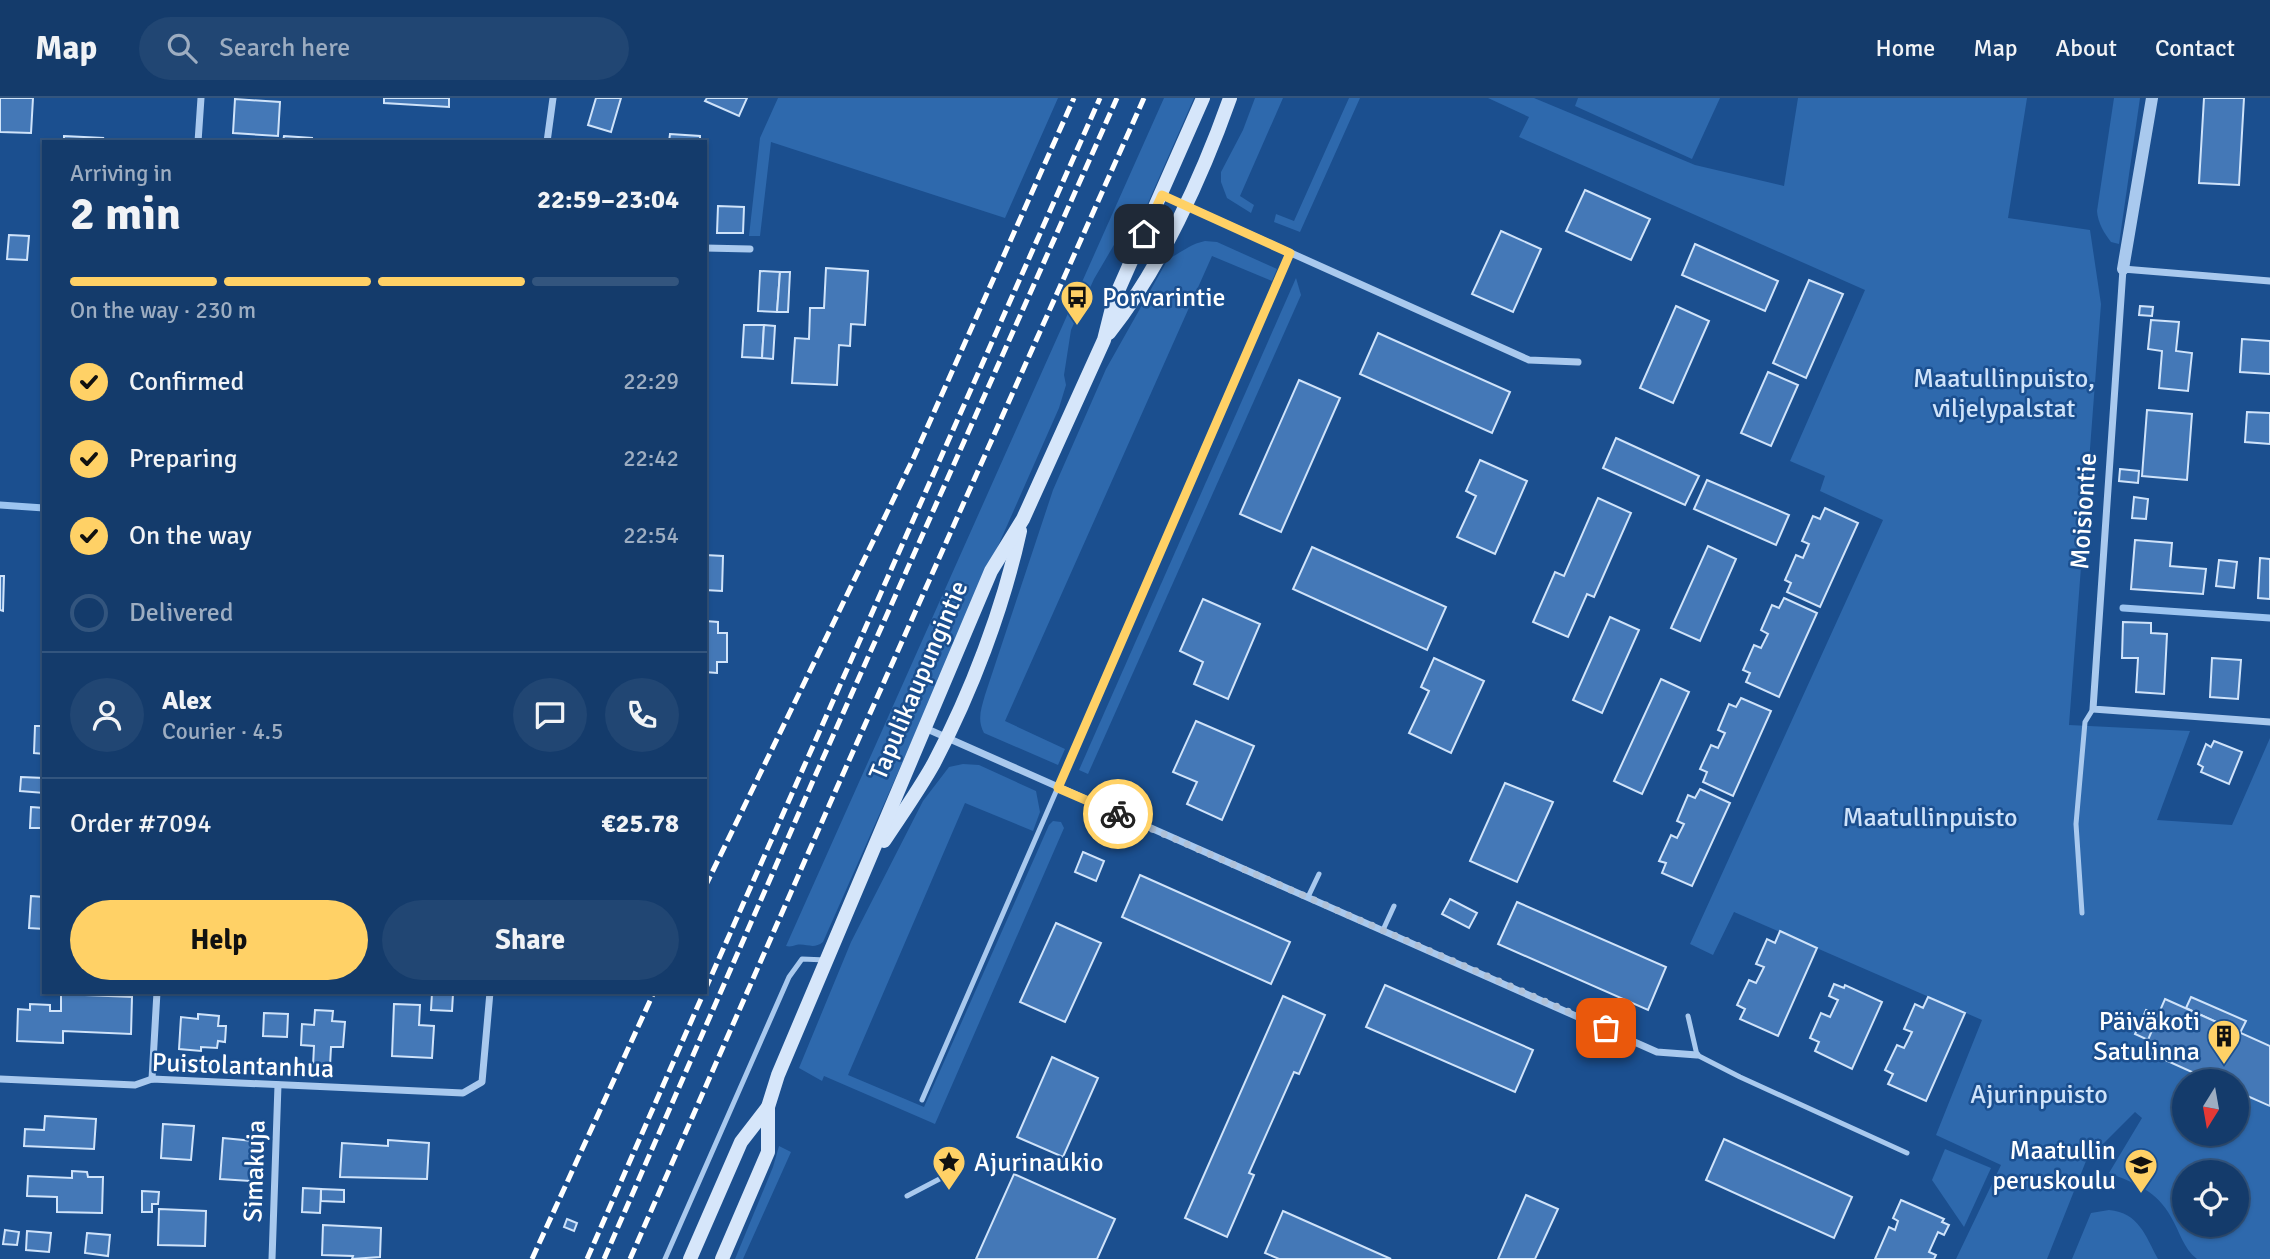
<!DOCTYPE html>
<html lang="en">
<head>
<meta charset="utf-8">
<style>
	:root { --surface:#143b6b; --page:#214673; --text:#f1f3f6; --muted:#9dadc1; --line:#33557e; --accent:#ffd166 }
	body { margin:0; font-family:Signika,sans-serif; background:var(--page); color:var(--text); height:100vh; display:flex; flex-direction:column; font-size:26px; white-space:nowrap }
	* { box-sizing:border-box; margin:0 }
	p { font-size:23px; color:var(--muted) }
	.icon { flex:none; width:38px; height:38px; fill:none; stroke:currentColor; stroke-width:2; stroke-linecap:round; stroke-linejoin:round }
	.map { position:relative; flex:1; overflow:hidden }
	.panel { position:absolute; left:42px; top:42px; width:665px; height:854px; display:flex; flex-direction:column; background:var(--surface); border-radius:0px; box-shadow:0 2px 5px #0004,0 0 0 2px var(--line) }
	.panel>* { flex:none }
	.needle { width:46px; rotate:191deg }
	.tools { position:absolute; left:2172px; top:971px; display:grid; gap:14px }
	.tools a { display:grid; place-items:center; width:77px; height:77px; border-radius:50%; background:var(--surface); box-shadow:0 2px 5px #0004,0 0 0 2px var(--line); font-size:35px }
	.pin { position:absolute; display:grid; place-items:center; width:60px; height:60px; color:#fff; margin:-30px; border-radius:14px; box-shadow:0 4px 10px #0006 }
	.courier { position:absolute; display:grid; place-items:center; width:70px; height:70px; margin:-35px; border:5px solid #ffd166; border-radius:50%; background:#fff; color:#222; box-shadow:0 2px 9px #0007 }
	.head em { font-style:normal; font-weight:800 }
	.head div { display:flex; flex-direction:column-reverse }
	.head { display:flex; align-items:center; justify-content:space-between; height:119px; padding:0 28px }
	h1 { font-size:46px; font-weight:800; line-height:52px }
	.bar { display:grid; grid-template-columns:repeat(4,1fr); gap:10px 7px; align-content:center; height:84px; padding:0 28px }
	.bar i { height:9px; border-radius:5px; background:var(--line) }
	.bar .current { background:var(--accent) }
	.bar p { grid-column:span 4 }
	.line { display:flex; align-items:center; gap:18px; padding:0 28px; border-top:2px solid var(--line) }
	.line div { flex:1 }
	.round { display:grid; place-items:center; flex:none; width:74px; height:74px; border-radius:37px; background:var(--page) }
	ol { padding:0 28px; list-style:none }
	li { display:flex; align-items:center; gap:21px; height:77px }
	li p { margin-inline-start:auto }
	li .icon { padding:7px; border-radius:50%; background:var(--accent); color:#111; stroke-width:4 }
	li:last-child { color:var(--muted) }
	li i { width:38px; height:38px; border:4px solid var(--line); border-radius:50% }
	.cta { display:flex; gap:14px; margin-top:auto; padding:14px 28px }
	.cta a { flex:1; height:80px; border-radius:42px; background:var(--accent); color:#111; font-size:28px; font-weight:800; line-height:80px; text-align:center }
	.cta a+a { background:var(--page); color:var(--text) }
	header { display:flex; align-items:center; gap:42px; box-sizing:border-box; height:98px; padding:0 35px; background:var(--surface); border-bottom:2px solid var(--line) }
	header strong { font-size:33px }
	nav { display:flex; gap:38px; margin-inline-start:auto; font-size:24px }
	.search { width:490px; height:63px; background:var(--page); display:flex; align-items:center; gap:18px; box-sizing:border-box; padding:0 24px; border-radius:38px; color:var(--muted); font-size:26px }
	.map>svg:first-child { display:block }
	.green { fill:#2e69ad; fill-rule:evenodd }
	.lines { fill:none; stroke-linecap:round; stroke-linejoin:round }
	.stream { stroke:#9cc4f0; stroke-width:7 }
	.building { fill:#4478b7; stroke:#cfe3fa; stroke-width:2 }
	.service { stroke:#a9c9ee; stroke-width:5 }
	.minor { stroke:#a9c9ee; stroke-width:7 }
	.tertiary { stroke:#a9c9ee; stroke-width:12 }
	.secondary { stroke:#d6e6fa; stroke-width:14 }
	.rail { stroke:#fff; stroke-width:5; stroke-dasharray:12 5; stroke-linecap:butt }
	.done { stroke:#afc1d8; stroke-width:7; stroke-dasharray:0 12.6 }
	.route { stroke:#ffd166; stroke-width:9 }
	.labels { text-anchor:middle; stroke-width:5; stroke-linejoin:round; paint-order:stroke }
	.poi-label { font-size:26px; fill:#fff; stroke:#1b4f8f; text-anchor:start }
	.park-label { font-size:26px; fill:#cfe3fa; stroke:#1b4f8f }
	.street-label { font-size:26px; fill:#fff; stroke:#1b4f8f }
</style>
</head>
<body>
<header>
<strong>Map</strong>
<div class="search"><svg class="icon" aria-label="search" viewBox="0 0 24 24"><circle cx="10" cy="10" r="6"/><path d="M15 15l6 6"/></svg>Search here</div>
<nav><a>Home</a><a>Map</a><a>About</a><a>Contact</a></nav>
</header>
<div class="map">
<svg width="2270" height="1161" viewBox="0 0 2270 1161">
	<rect width="100%" height="100%" fill="#1b4f8f"/>
	<g class="green">
		<path d="M778 0H1058L1005 120 771 44 760 138H749L760 40Z"/>
		<path d="M1164 0H1194L1144 114 1138 121 1128 123 1094 181 1071 232 1064 277 1066 287 1059 310 823 844C813 852 807 845 796 847 793 848 790 849 786 848Z"/>
		<path d="M1255 0H1283L1240 98 1254 107 1251 115 1227 100 1221 84V74L1243 32Z"/>
		<path d="M1349 0H1360L1300 134 1274 124 1276 116 1294 123Z"/>
		<path d="M1488 0H1534L1695 67 1784 88 1798 0H2027L2008 120 2090 132 2101 206 2069 627 2190 633 2157 722 2232 727 2270 640V1161H2197C2183 1150 2180 1134 2171 1119 2157 1093 2135 1085 2109 1075L2142 1020 2135 1014 2086 1063 2047 1161H1956L2001 1067 1936 1037 1982 922 1734 814 1713 857 1690 846 1883 422 1820 393 1825 378 1790 363 1865 192 1519 39 1529 19ZM2184 984H2236V1036H2184ZM2184 1074H2236V1127H2184Z"/>
		<path d="M1578 0H1720L1692 61 1575 8Z"/>
		<path d="M2114 0H2140L2119 146 2111 144C2104 135 2098 125 2097 113Z"/>
		<path d="M1205 143 1217 144 1277 171 1272 183 1212 158 1005 623 1065 651 1058 667 984 635C977 622 981 611 985 597L1053 392 1106 271 1168 161C1181 155 1190 146 1205 143Z"/>
		<path d="M1296 180 1301 197 1088 676 1079 672Z"/>
		<path d="M963 666 979 667 1036 693 1040 714 1033 733 965 705 848 977 924 1009 1049 727 1053 723 1061 724 1064 730 935 1026 824 978 822 983 799 970 851 844 923 703 949 669Z"/>
		<path d="M779 1048 791 1054 743 1161H735L773 1069Z"/>
		<path d="M1945 1051 1991 1070 1964 1129 1932 1082Z"/>
		<path d="M2109 1112C2139 1115 2145 1137 2158 1161H2072L2091 1115Z"/>
	</g>
	<g class="lines">
		<g class="stream">
			<path d="M0 407 44 410"/>
			<path d="M2123 510 2270 520"/>
		</g>
	</g>
	<g class="building">
		<path d="M0 0H33L31 35 0 34Z"/>
		<path d="M384 0H449V9L384 5Z"/>
		<path d="M596 0H621L611 34 588 27Z"/>
		<path d="M707 0H747L739 18 705 3Z"/>
		<path d="M2204 0H2244L2239 87 2199 85Z"/>
		<path d="M235 1 280 4 278 38 233 35Z"/>
		<path d="M670 36 700 38V44H669Z"/>
		<path d="M64 38 103 40 102 44H64Z"/>
		<path d="M284 38 312 40V44H283Z"/>
		<path d="M1585 92 1650 121 1631 162 1566 133Z"/>
		<path d="M718 108 744 109 743 135H717Z"/>
		<path d="M1501 133 1541 151 1513 214 1472 196Z"/>
		<path d="M9 137 29 138 27 162 7 161Z"/>
		<path d="M1695 146 1778 183 1765 213 1682 177Z"/>
		<path d="M826 170 868 173 865 227 851 226 850 248 839 247 837 287 792 285 795 240 809 241 810 210H824Z"/>
		<path d="M760 173 780 174 777 214 758 213Z"/>
		<path d="M780 174H790L788 214H777Z"/>
		<path d="M1809 182 1843 196 1806 280 1773 265Z"/>
		<path d="M1676 208 1709 223 1673 305 1640 290Z"/>
		<path d="M2140 208 2153 209 2152 218 2139 217Z"/>
		<path d="M2151 222 2179 224 2176 253 2192 255 2188 293 2159 290 2162 253 2148 251Z"/>
		<path d="M744 227H764L762 260 742 259Z"/>
		<path d="M764 227 775 228 773 261 762 260Z"/>
		<path d="M1378 235 1510 294 1492 335 1360 276Z"/>
		<path d="M2242 241 2270 243V276L2240 274Z"/>
		<path d="M1768 274 1798 287 1771 348 1741 335Z"/>
		<path d="M1299 282 1340 300 1281 434 1240 416Z"/>
		<path d="M2147 312 2192 316 2187 382 2142 378Z"/>
		<path d="M2247 314 2270 315V346L2245 344Z"/>
		<path d="M1616 340 1699 378 1685 407 1603 370Z"/>
		<path d="M1480 362 1527 383 1495 456 1457 439 1476 398 1466 393Z"/>
		<path d="M2120 371 2139 373 2138 385 2119 383Z"/>
		<path d="M1707 382 1789 417 1776 447 1694 411Z"/>
		<path d="M2134 399 2148 401 2146 421 2132 420Z"/>
		<path d="M1598 400 1631 415 1594 499 1587 496 1568 539 1533 524 1555 474 1564 478Z"/>
		<path d="M1825 410 1858 425 1820 509 1787 494 1791 485 1785 482 1796 457 1803 460 1809 446 1802 443 1813 418 1820 421Z"/>
		<path d="M2135 442 2172 445 2170 468 2206 471 2203 496 2131 491Z"/>
		<path d="M1708 448 1736 461 1700 543 1671 530Z"/>
		<path d="M1312 449 1446 509 1427 552 1293 491Z"/>
		<path d="M705 457 723 458 722 493 705 492Z"/>
		<path d="M2260 460 2270 461V501L2258 500Z"/>
		<path d="M2219 462 2237 464 2234 490 2216 488Z"/>
		<path d="M0 478H4L3 513 0 512Z"/>
		<path d="M1784 500 1817 515 1779 599 1746 584 1750 575 1743 572 1754 547 1761 550 1768 536 1761 532 1772 507 1779 510Z"/>
		<path d="M1203 501 1260 526 1228 601 1194 586 1203 564 1180 553Z"/>
		<path d="M1610 519 1639 532 1602 615 1573 602Z"/>
		<path d="M705 523 718 524V535H727V564H717V575L705 574Z"/>
		<path d="M2123 524 2151 525V535L2167 536 2164 596 2136 594 2138 560H2122Z"/>
		<path d="M1434 560 1484 583 1451 655 1409 635 1429 593 1421 589Z"/>
		<path d="M2212 560 2241 562 2238 601 2210 599Z"/>
		<path d="M1661 581 1689 594 1642 696 1614 683Z"/>
		<path d="M1741 600 1771 613 1733 698 1703 684 1707 674 1700 671 1711 647 1718 650 1725 635 1718 632 1729 606 1736 609Z"/>
		<path d="M1196 623 1254 648 1222 722 1187 706 1197 684 1173 674Z"/>
		<path d="M35 628H44V656L34 655Z"/>
		<path d="M2214 643 2242 654 2229 686 2201 674 2203 669 2198 666 2206 646 2211 649Z"/>
		<path d="M21 679 44 680V695L20 693Z"/>
		<path d="M1505 685 1553 704 1517 784 1470 763Z"/>
		<path d="M1700 691 1730 705 1692 788 1662 775 1666 765 1659 763 1671 737 1677 740 1684 726 1677 723 1688 697 1695 700Z"/>
		<path d="M31 709 44 710V730H30Z"/>
		<path d="M1083 754 1104 763 1096 783 1075 774Z"/>
		<path d="M1140 777 1290 844 1271 886 1122 819Z"/>
		<path d="M31 798 44 799V831L29 830Z"/>
		<path d="M1450 801 1477 815 1469 830 1442 816Z"/>
		<path d="M1517 804 1666 869 1648 912 1498 846Z"/>
		<path d="M1056 825 1101 845 1065 924 1020 904Z"/>
		<path d="M1780 833 1817 850 1778 938 1740 921 1745 911 1737 907 1749 882 1756 885 1764 869 1756 866 1767 841 1775 845Z"/>
		<path d="M1834 886 1844 890 1845 887 1882 904 1852 971 1815 953 1819 944 1810 940 1821 915 1830 919 1838 902 1829 898Z"/>
		<path d="M1385 887 1533 952 1515 994 1366 929Z"/>
		<path d="M432 895 453 896 452 913 431 912Z"/>
		<path d="M61 896 132 899 131 936 63 933V945L17 943 18 911 30 912V906L50 907V913H61Z"/>
		<path d="M1283 898 1325 917 1299 976 1294 974 1249 1075 1254 1077 1227 1139 1185 1120Z"/>
		<path d="M1928 899 1965 915 1926 1003 1888 986 1893 976 1885 972 1897 947 1904 950 1912 934 1904 931 1915 906 1923 910Z"/>
		<path d="M2191 899 2246 923 2240 935 2186 910Z"/>
		<path d="M2165 901 2270 948V1008L2236 993V984H2214L2143 952Z"/>
		<path d="M394 906 420 907 419 927 434 928 432 960 392 958Z"/>
		<path d="M315 912 333 913 332 923 345 924 343 949H331L330 968H313L314 948 301 947 302 926 314 927Z"/>
		<path d="M2146 912 2158 918 2148 942 2135 936Z"/>
		<path d="M264 915 288 916 287 939 263 938Z"/>
		<path d="M198 916 219 918 218 928H226L225 944 218 943 217 950 201 949V953L179 951 181 919 198 921Z"/>
		<path d="M1052 959 1098 980 1063 1059 1017 1039Z"/>
		<path d="M45 1018 96 1021 94 1051 24 1048 25 1031 44 1032Z"/>
		<path d="M163 1026 194 1028 191 1062 161 1060Z"/>
		<path d="M223 1040 253 1043 250 1083 220 1081Z"/>
		<path d="M1724 1041 1852 1099 1834 1140 1706 1082Z"/>
		<path d="M388 1042 429 1045 427 1081 340 1079 342 1045 388 1048Z"/>
		<path d="M72 1073 87 1074 88 1079H103L102 1115 57 1114V1099L27 1098 28 1078 72 1080Z"/>
		<path d="M1014 1076 1115 1121 1097 1161H976Z"/>
		<path d="M303 1090 321 1091 320 1115 302 1114Z"/>
		<path d="M321 1091 344 1092V1104L321 1103Z"/>
		<path d="M142 1093 159 1094 158 1106H152V1114H142Z"/>
		<path d="M1526 1097 1558 1111 1535 1161H1498Z"/>
		<path d="M1901 1102 1944 1121 1942 1124 1949 1127 1944 1137 1938 1134 1929 1154 1936 1157 1934 1161H1875L1889 1129 1895 1132 1898 1123 1893 1120Z"/>
		<path d="M159 1111 206 1113 205 1148 158 1147Z"/>
		<path d="M1283 1113 1391 1161H1279L1265 1155Z"/>
		<path d="M567 1121 577 1125 574 1133 564 1129Z"/>
		<path d="M323 1127 381 1130 380 1159 352 1161 353 1158 322 1157Z"/>
		<path d="M5 1132 19 1134 17 1147 3 1146Z"/>
		<path d="M27 1133 51 1135 49 1154 26 1152Z"/>
		<path d="M87 1135 110 1137 108 1158 85 1155Z"/>
	</g>
	<g class="lines">
		<g class="service">
			<path d="M1308 799 1319 776"/>
			<path d="M2082 815 2076 726 2085 624 2093 611"/>
			<path d="M1383 832 1394 808"/>
			<path d="M1688 918 1697 957 1740 979 1907 1055"/>
			<path d="M922 1002 1290 155"/>
			<path d="M907 1098 949 1076"/>
			<path d="M665 1161 789 879 802 861 826 862"/>
		</g>
		<g class="minor">
			<path d="M198 44 201 0"/>
			<path d="M547 44 553 0"/>
			<path d="M1162 97 1529 262 1578 264"/>
			<path d="M705 150 750 151"/>
			<path d="M2270 183 2123 171 2093 611 2270 624"/>
			<path d="M925 630 1657 954 1697 957"/>
			<path d="M0 981 135 987 152 981 463 995 482 984 490 894"/>
			<path d="M152 981 157 894"/>
			<path d="M272 1161 278 987"/>
		</g>
		<path class="tertiary" d="M2123 171 2152 0"/>
		<g class="secondary">
			<path d="M1109 235C1161 169 1202 79 1230 0"/>
			<path d="M884 743C901 717 919 692 934 665 971 595 1003 511 1020 433"/>
			<path d="M690 1161 741 1044 768 1009"/>
			<path d="M722 1161 768 1054V1009L778 977 991 473 1023 421 1104 242 1114 202 1203 0"/>
		</g>
		<g class="rail">
			<path d="M705 789 914 359 1074 0"/>
			<path d="M705 892 1100 0"/>
			<path d="M532 1161 654 894"/>
			<path d="M587 1161 704 894"/>
			<path d="M604 1161 812 685 1117 0"/>
			<path d="M630 1161 835 694 1144 0"/>
		</g>
	</g>
	<g class="lines">
		<path class="done" d="M1118 716 1606 930"/>
		<path class="route" d="M1118 716 1058 690 1290 155 1162 97 1144 136"/>
	</g>
	<defs>
		<symbol id="bus-pin" viewBox="-11 -11 22 30"><path d="M0 17L-7.5 6A9.5 9.5 0 1 1 7.5 6Z" fill="#ffd166" stroke="#1b4f8f"/><path d="M-5-6H5V4H4V6H2V4H-2V6H-4V4H-5ZM-3.5-4V0h7V-4ZM-3.5 1.2v1.5H-2V1.2ZM2 1.2v1.5H3.5V1.2Z" fill="#111"/></symbol>
		<symbol id="building-pin" viewBox="-11 -11 22 30"><path d="M0 17L-7.5 6A9.5 9.5 0 1 1 7.5 6Z" fill="#ffd166" stroke="#1b4f8f"/><path d="M-4-6H4V6H1V3H-1V6H-4ZM-2.5-4.3h1.7v1.8h-1.7ZM.8-4.3h1.7v1.8H.8ZM-2.5-1h1.7V.8h-1.7ZM.8-1h1.7V.8H.8Z" fill="#111"/></symbol>
		<symbol id="sight-pin" viewBox="-11 -11 22 30"><path d="M0 17L-7.5 6A9.5 9.5 0 1 1 7.5 6Z" fill="#ffd166" stroke="#1b4f8f"/><path d="M0-6L1.8-2.2L6-1.7L2.9 1.2L3.7 5.4L0 3.3L-3.7 5.4L-2.9 1.2L-6-1.7L-1.8-2.2Z" fill="#111"/></symbol>
		<symbol id="school-pin" viewBox="-11 -11 22 30"><path d="M0 17L-7.5 6A9.5 9.5 0 1 1 7.5 6Z" fill="#ffd166" stroke="#1b4f8f"/><path d="M0-5L7-2L0 1L-7-2ZM-4 1L0 2.5L4 1V4Q0 6-4 4Z" fill="#111"/></symbol>
	</defs>
	<g fill-rule="evenodd">
		<use href="#bus-pin" x="1058" y="180" width="38" height="52"/>
		<use href="#building-pin" x="2205" y="919" width="38" height="52"/>
		<use href="#sight-pin" x="930" y="1045" width="38" height="52"/>
		<use href="#school-pin" x="2122" y="1048" width="38" height="52"/>
	</g>
	<g class="labels">
		<g class="poi-label">
			<text x="1102" y="208">Porvarintie</text>
			<text x="2200" y="932" text-anchor="end">Päiväkoti<tspan x="2200" dy="30">Satulinna</tspan></text>
			<text x="2116" y="1061" text-anchor="end">Maatullin<tspan x="2116" dy="30">peruskoulu</tspan></text>
			<text x="974" y="1073">Ajurinaukio</text>
		</g>
		<g class="park-label">
			<text x="2004" y="289">Maatullinpuisto,<tspan x="2004" dy="30">viljelypalstat</tspan></text>
			<text x="1930" y="728">Maatullinpuisto</text>
			<text x="2039" y="1005">Ajurinpuisto</text>
		</g>
		<g class="street-label">
			<text transform="translate(2083 413) rotate(-86)" y="9">Moisiontie</text>
			<text transform="translate(918 582) rotate(-67)" y="9">Tapulikaupungintie</text>
			<text transform="translate(243 967) rotate(2)" y="9">Puistolantanhua</text>
			<text transform="translate(254 1073) rotate(-88)" y="9">Simakuja</text>
		</g>
	</g>
</svg>
<div class="tools">
<a><svg class="needle" viewBox="-14 -14 28 28"><path d="M0-13l5 13h-10z" fill="#e53935"/><path d="M0 13l5-13h-10z" fill="#9dadc1"/></svg></a>
<a><svg class="icon" aria-label="locate" viewBox="0 0 24 24"><circle cx="12" cy="12" r="6"/><path d="M12 2v4M12 18v4M2 12h4M18 12h4"/></svg></a>
</div>
<div class="pin" style="left:1606px;top:930px;background:#ea580c"><svg class="icon" aria-label="bag" viewBox="0 0 24 24"><path d="M5 8h14l-1 12H6zM9 8a3 3 0 0 1 6 0"/></svg></div>
<div class="pin" style="left:1144px;top:136px;background:#1f2937"><svg class="icon" aria-label="home" viewBox="0 0 24 24"><path d="M3 11l9-7 9 7M6 9v11h12V9"/></svg></div>
<div class="courier" style="left:1118px;top:716px"><svg class="icon" aria-label="bike" viewBox="0 0 24 24"><circle cx="6" cy="16" r="4"/><circle cx="18" cy="16" r="4"/><path d="M6 16l4-8h5l3 8M10 8l3 8H6M13 5h3"/></svg></div>
<section class="panel">
<div class="head"><div><h1>2 min</h1><p>Arriving in</p></div><em>22:59–23:04</em></div>
<div class="bar"><i class="current"></i><i class="current"></i><i class="current"></i><i></i><p>On the way · 230 m</p></div>
<ol>
<li><svg class="icon" aria-label="check" viewBox="0 0 24 24"><path d="M5 12l5 5 9-10"/></svg>Confirmed<p>22:29</p></li>
<li><svg class="icon" aria-label="check" viewBox="0 0 24 24"><path d="M5 12l5 5 9-10"/></svg>Preparing<p>22:42</p></li>
<li><svg class="icon" aria-label="check" viewBox="0 0 24 24"><path d="M5 12l5 5 9-10"/></svg>On the way<p>22:54</p></li>
<li><i></i>Delivered</li>
</ol>
<div class="line" style="height:126px"><a class="round"><svg class="icon" aria-label="person" viewBox="0 0 24 24"><circle cx="12" cy="8" r="4"/><path d="M4 21q1-7 8-7t8 7"/></svg></a><div><b>Alex</b><p>Courier · 4.5</p></div><a class="round"><svg class="icon" aria-label="chat" viewBox="0 0 24 24"><path d="M4 5h16v11H9l-5 4z"/></svg></a><a class="round"><svg class="icon" aria-label="phone" viewBox="0 0 24 24"><path d="M5 4h4l2 5-3 2q2 4 5 5l2-3 5 2v4C11 20 4 13 5 4z"/></svg></a></div>
<div class="line" style="height:91px"><div>Order #7094</div><b>€25.78</b></div>
<div class="cta"><a>Help</a><a>Share</a></div>
</section>
</div>
</body>
</html>
